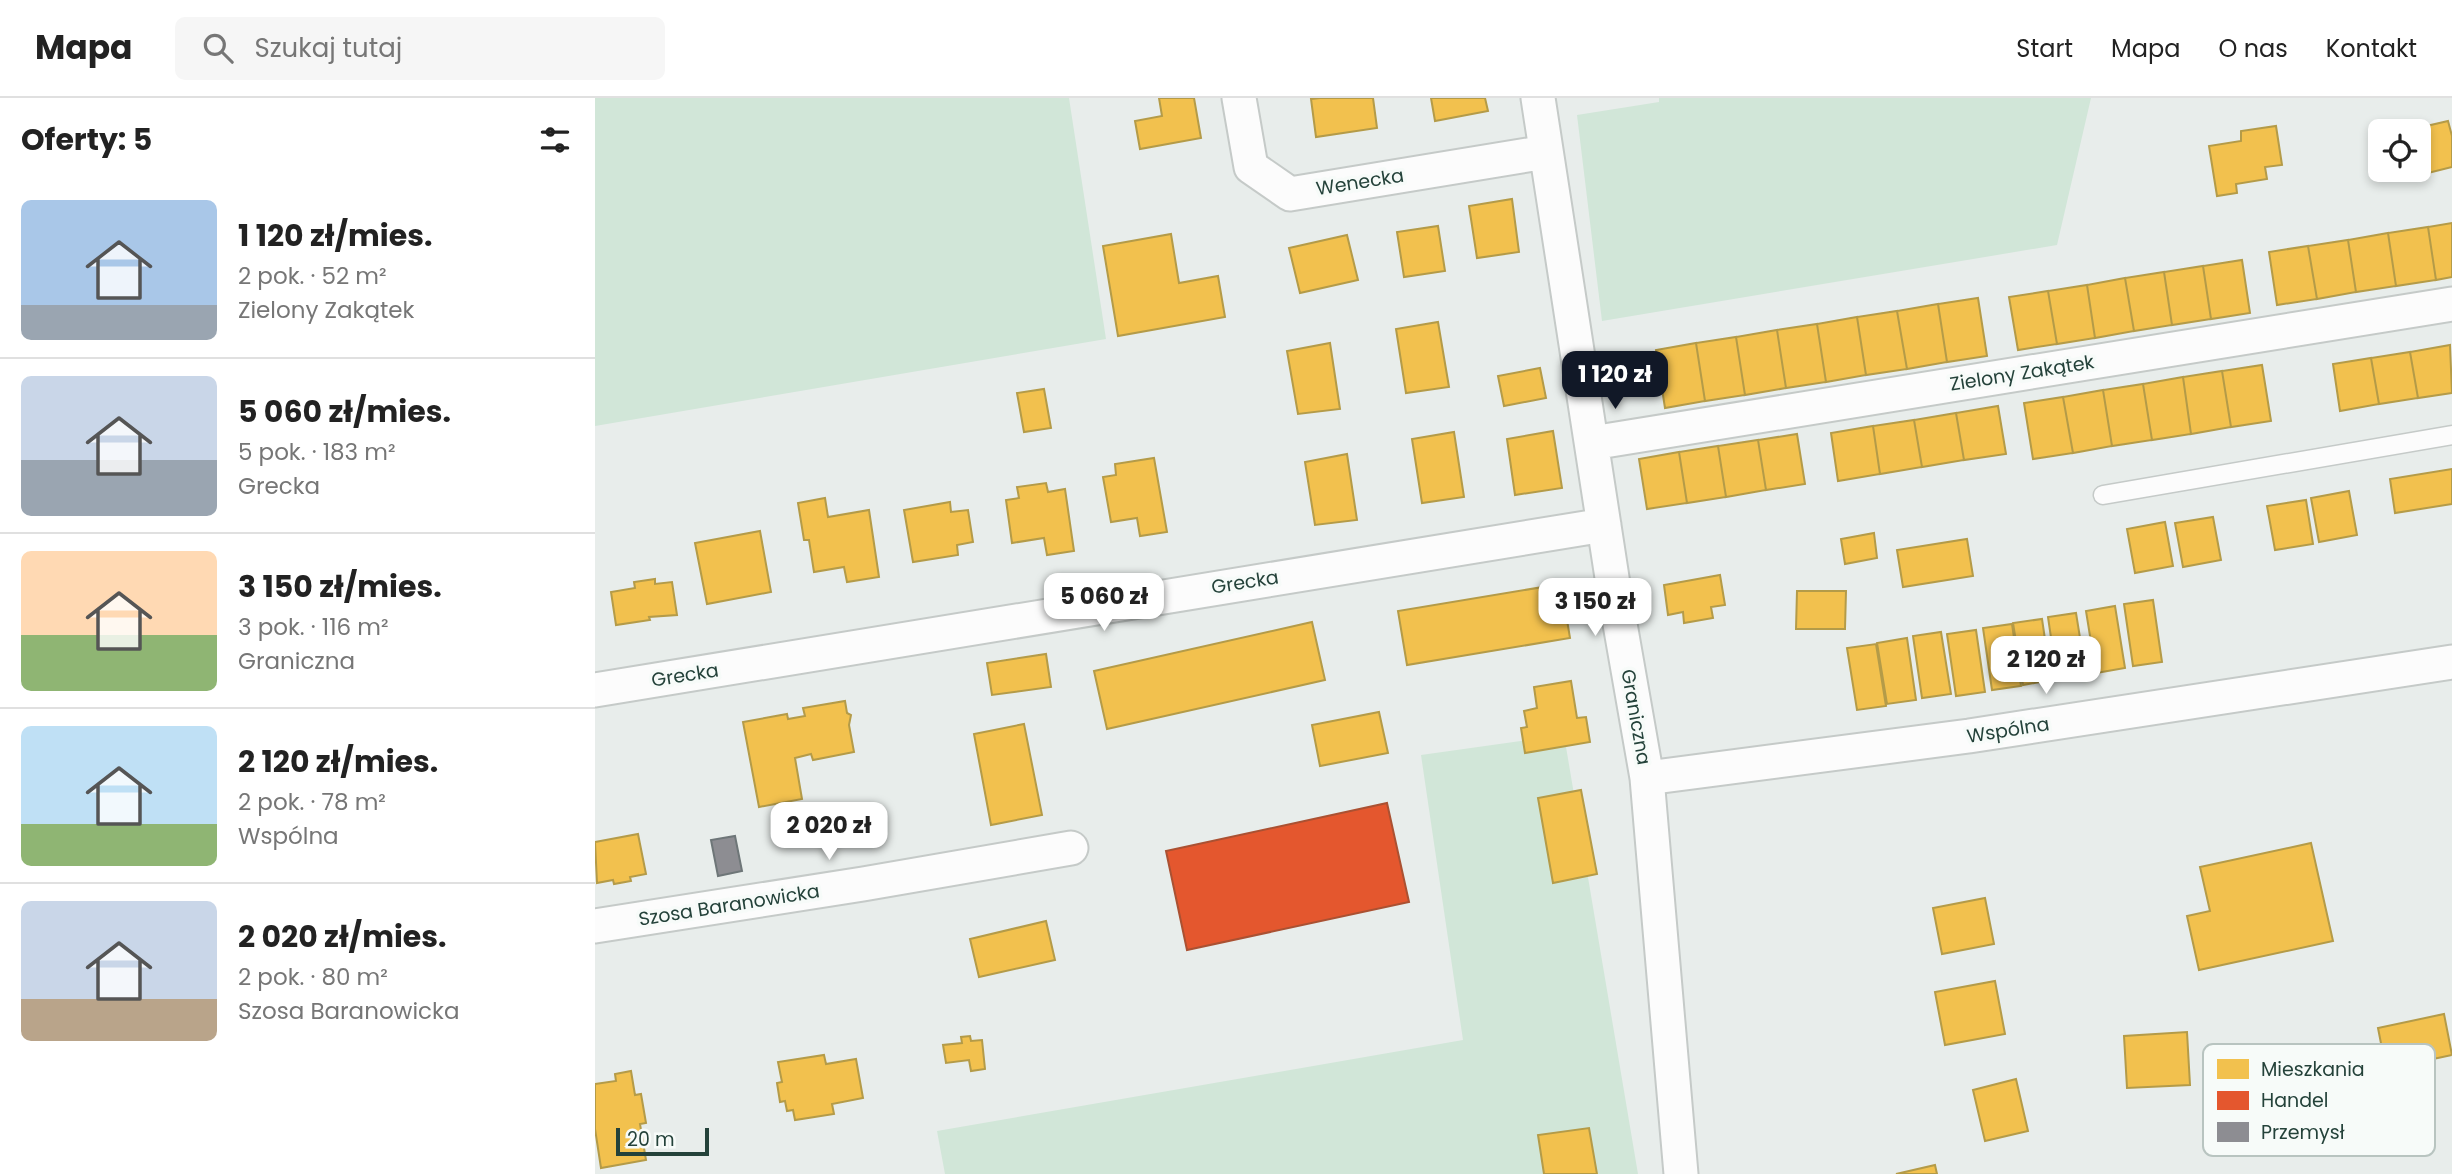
<!DOCTYPE html>
<html lang="pl">
<meta charset="utf-8">
<style>
body{margin:0;font-family:Poppins,sans-serif;background:#f6f6f6;color:#222;height:100vh;display:flex;flex-direction:column;font-size:26px;white-space:nowrap}
*{box-sizing:border-box;margin:0}
p{font-size:23px;color:#767676}
.icon{flex:none;width:38px;height:38px;fill:none;stroke:currentColor;stroke-width:2;stroke-linecap:round;stroke-linejoin:round}
.map{position:relative;flex:1;overflow:hidden}
.details{display:flex;flex-direction:column;background:#fff;width:595px}
.details>*{flex:none}
.controls{position:absolute;left:1773px;top:21px;display:grid;gap:14px}
.controls a{display:grid;place-items:center;width:63px;height:63px;border-radius:10px;background:#fff;box-shadow:0 4px 10px #0003;font-size:35px}
.scale{position:absolute;left:21px;bottom:18px;width:93px;box-sizing:border-box;padding-left:7px;border:4px solid #24423a;border-top:0;font-size:19px;line-height:24px;white-space:nowrap;color:#24423a;-webkit-text-stroke:5px #f7fbf9;paint-order:stroke}
.price{position:absolute;translate:-50% -60px;padding:0 16px;border-radius:14px;background:#fff;color:#222;font-size:23px;line-height:46px;filter:drop-shadow(0 2px 4px #0008)}
.price::after{content:'';position:absolute;left:50%;top:42px;width:21px;height:16px;margin-left:-10px;background:inherit;clip-path:polygon(0 0,100% 0,50% 100%)}
.price.active{background:#111827;color:#fff}
ul{padding:0;list-style:none}
li{display:flex;align-items:center;gap:21px;height:175px;padding:0 21px}
li+li{border-top:2px solid #e0e0e0}
li span{display:grid;place-items:center;flex:none;width:196px;height:140px;border-radius:10px;color:#555}
li>.icon{margin-inline-start:auto}
span .icon{width:84px;height:84px;fill:#fffc;stroke-width:1}
li b{font-size:30px}
h2{display:flex;justify-content:space-between;align-items:center;height:84px;padding:0 21px;font-size:30px}
header{display:flex;align-items:center;gap:42px;box-sizing:border-box;height:98px;padding:0 35px;background:#fff;border-bottom:2px solid #e0e0e0}
header strong{font-size:33px}
nav{display:flex;gap:38px;margin-inline-start:auto;font-size:24px}
.search{width:490px;height:63px;background:#f6f6f6;display:flex;align-items:center;gap:18px;box-sizing:border-box;padding:0 24px;border-radius:10px;color:#767676;font-size:26px}
main{display:flex;flex:1;min-height:0}
.map>svg:first-child{display:block}
</style>
<header>
<strong>Mapa</strong>
<div class="search"><svg class="icon" aria-label="search" viewBox="0 0 24 24"><circle cx="10" cy="10" r="6"/><path d="M15 15l6 6"/></svg>Szukaj tutaj</div>
<nav><a>Start</a><a>Mapa</a><a>O nas</a><a>Kontakt</a></nav>
</header>
<main>
<section class="details">
<h2>Oferty: 5<svg class="icon" aria-label="filters" viewBox="0 0 24 24"><path d="M4 7h16M4 17h16"/><circle cx="9" cy="7" r="2"/><circle cx="15" cy="17" r="2"/></svg></h2>
<ul>
<li><span style="background:linear-gradient(#a9c7e8 75%,#9aa5b1 0)"><svg class="icon" aria-label="home" viewBox="0 0 24 24"><path d="M3 11l9-7 9 7M6 9v11h12V9"/></svg></span><div><b>1 120 zł/mies.</b><p>2 pok. · 52 m²</p><p>Zielony Zakątek</p></div></li>
<li><span style="background:linear-gradient(#c9d6e8 60%,#9aa5b1 0)"><svg class="icon" aria-label="home" viewBox="0 0 24 24"><path d="M3 11l9-7 9 7M6 9v11h12V9"/></svg></span><div><b>5 060 zł/mies.</b><p>5 pok. · 183 m²</p><p>Grecka</p></div></li>
<li><span style="background:linear-gradient(#ffd9b3 60%,#8fb573 0)"><svg class="icon" aria-label="home" viewBox="0 0 24 24"><path d="M3 11l9-7 9 7M6 9v11h12V9"/></svg></span><div><b>3 150 zł/mies.</b><p>3 pok. · 116 m²</p><p>Graniczna</p></div></li>
<li><span style="background:linear-gradient(#bfe0f5 70%,#8fb573 0)"><svg class="icon" aria-label="home" viewBox="0 0 24 24"><path d="M3 11l9-7 9 7M6 9v11h12V9"/></svg></span><div><b>2 120 zł/mies.</b><p>2 pok. · 78 m²</p><p>Wspólna</p></div></li>
<li><span style="background:linear-gradient(#c9d6e8 70%,#b9a48a 0)"><svg class="icon" aria-label="home" viewBox="0 0 24 24"><path d="M3 11l9-7 9 7M6 9v11h12V9"/></svg></span><div><b>2 020 zł/mies.</b><p>2 pok. · 80 m²</p><p>Szosa Baranowicka</p></div></li>
</ul>
</section>
<div class="map">
<svg width="1857" height="1076" viewBox="0 0 1857 1076">
<rect width="100%" height="100%" fill="#e8edeb"/>
<!-- green -->
<path fill="#d1e6d8" d="M0 0H474L511 241 0 328Z
M1064 0H1496L1462 147 1007 223 982 17 1064 4Z
M969 637 1043 1076H350L342 1033 868 942 826 657Z"/>
<!-- homes -->
<path fill="#f2c14e" stroke="#b49b48" stroke-width="2" d="M564 0H599L606 40 545 51 540 23 567 18Z
M725 0H778L782 30 721 39 716 1Z
M836 0H890L893 13 840 23Z
M1853 23 1857 38V69L1805 82 1802 72H1824V33H1810Z
M1681 28 1687 67 1670 69 1672 81 1641 86 1642 95 1622 98 1614 48 1646 43V33Z
M917 101 924 154 882 160 874 108Z
M1857 125V179L1841 182 1833 129Z
M843 128 850 173 809 179 802 134Z
M1833 129 1841 182 1801 188 1793 135Z
M1793 135 1801 188 1761 194 1753 142Z
M576 136 584 185 623 178 630 219 523 238 508 148Z
M752 137 763 182 705 195 694 150Z
M1753 142 1761 194 1722 201 1713 148Z
M1713 148 1722 201 1682 207 1674 154Z
M1647 162 1655 215 1616 221 1608 168Z
M1608 168 1616 221 1577 227 1569 174Z
M1569 174 1577 227 1539 233 1530 180Z
M1530 180 1539 233 1500 240 1492 187Z
M1492 187 1500 240 1462 246 1453 193Z
M1453 193 1462 246 1423 252 1414 199Z
M1383 200 1392 258 1352 264 1343 206Z
M1343 206 1352 264 1312 271 1302 213Z
M1302 213 1312 271 1271 277 1262 219Z
M1262 219 1271 277 1231 284 1222 226Z
M843 224 854 289 811 295 801 231Z
M1222 226 1231 284 1191 290 1182 232Z
M1182 232 1191 290 1150 297 1141 239Z
M1141 239 1150 297 1110 303 1101 245Z
M735 245 745 311 703 316 692 253Z
M1101 245 1110 303 1070 310 1061 252Z
M1855 247 1857 295 1823 300 1815 254Z
M1815 254 1823 300 1784 306 1776 260Z
M1776 260 1784 306 1745 313 1738 266Z
M1667 267 1676 323 1636 329 1627 273Z
M945 270 951 300 909 308 903 278Z
M1627 273 1636 329 1596 336 1588 279Z
M1588 279 1596 336 1557 342 1548 286Z
M1548 286 1557 342 1517 348 1508 292Z
M449 291 456 330 429 334 422 295Z
M1508 292 1517 348 1478 355 1468 299Z
M1468 299 1478 355 1438 361 1429 305Z
M1403 308 1411 356 1369 362 1361 315Z
M1361 315 1369 362 1327 369 1319 322Z
M1319 322 1327 369 1285 376 1278 328Z
M1278 328 1285 376 1243 383 1236 335Z
M958 333 967 390 920 397 912 341Z
M859 334 869 399 827 405 817 341Z
M1202 336 1210 386 1171 392 1163 342Z
M1163 342 1171 392 1131 399 1123 348Z
M1123 348 1131 399 1092 405 1084 354Z
M1084 354 1092 405 1052 411 1044 361Z
M752 356 762 422 720 427 710 364Z
M559 360 572 434 545 438 542 420 516 424 508 379 521 377 520 366Z
M1857 371V406L1800 415 1795 381Z
M451 385 453 394 470 391 479 453 452 457 449 440 417 445 411 402 424 400 422 389Z
M1754 393 1762 437 1724 444 1716 400Z
M230 400 233 419 274 412 284 479 252 484 249 469 219 474 214 442H209L203 405Z
M1711 402 1718 446 1680 452 1672 408Z
M355 404 356 414 373 412 378 444 362 447 363 457 318 464 309 412Z
M1618 419 1626 462 1588 469 1580 425Z
M1570 424 1578 468 1540 475 1532 431Z
M165 433 176 494 112 506 100 445Z
M1279 435 1282 460 1250 466 1246 441Z
M1372 441 1378 478 1308 489 1302 452Z
M1125 477 1130 507 1116 509 1118 520 1089 525 1088 514 1073 517 1069 487Z
M60 481V486L77 484 82 517 54 519 55 522 21 527 16 494 40 490 39 484Z
M966 486 975 540 812 567 803 513Z
M1202 493H1251L1250 531H1201Z
M1558 502 1567 564 1538 568 1529 506Z
M1520 508 1530 570 1501 575 1491 513Z
M1481 515 1491 577 1462 581 1453 519Z
M1447 521 1456 582 1428 587 1418 525Z
M717 524 730 582 512 631 499 573Z
M1417 526 1426 588 1397 592 1388 530Z
M1381 532 1390 594 1361 598 1352 536Z
M1346 534 1356 596 1327 600 1318 538Z
M1312 540 1321 602 1292 606 1282 545Z
M1281 546 1291 608 1262 612 1252 550Z
M451 556 456 589 397 597 392 565Z
M976 583 982 620 991 619 995 644 930 655 926 630 932 629 929 613 942 610 939 589Z
M250 603 252 615 256 617 254 627 259 654 218 662 216 656 200 660 207 701 164 709 148 624 192 616 193 621 210 618 208 610Z
M784 614 793 655 725 668 717 627Z
M429 626 447 717 396 727 379 636Z
M986 692 1002 776 958 785 943 700Z
M43 736 51 776 35 779 36 783 19 786 18 782 2 785 0 744Z
M1716 745 1738 843 1604 872 1592 818 1615 813 1605 769Z
M1390 800 1399 846 1347 856 1338 810Z
M451 823 460 862 384 879 375 841Z
M1400 883 1410 936 1350 947 1340 894Z
M1849 916 1857 957 1791 971 1783 930Z
M1592 934 1595 987 1532 990 1529 938Z
M375 938 376 943 387 942 390 971 376 973 374 962 351 965 348 947 367 945 366 939Z
M229 957 231 966 261 961 268 1000 237 1006 239 1016 200 1022 198 1012 192 1013 190 1003 185 1004 182 985 187 984 183 964Z
M36 973 40 997 46 996 51 1025 45 1026 51 1062 6 1070 0 1031V986L21 983 20 976Z
M1421 981 1433 1033 1390 1043 1378 992Z
M994 1030 1002 1076H949L943 1037Z
M1340 1067 1342 1076H1301Z"/>
<!-- shops -->
<path fill="#e4572e" stroke="#aa5132" stroke-width="2" d="M792 705 814 804 592 852 571 753Z"/>
<!-- industry -->
<path fill="#8d8d92" stroke="#6e7678" stroke-width="2" d="M140 738 147 773 123 778 116 742Z"/>
<g fill="none" stroke-linecap="round" stroke-linejoin="round">
<defs>
<path id="lane" d="M1508 397 1857 337"/>
<path id="street" d="M644 0 656 69 695 96 951 54
M943 0 1018 486 1052 680 1086 1076
M997 345 1857 206
M0 592 1009 427
M1052 680 1374 638 1857 564
M0 828 268 786 476 750"/>
</defs>
<!-- lane casing -->
<use href="#lane" stroke="#c5cac8" stroke-width="21"/>
<!-- street casing -->
<use href="#street" stroke="#c5cac8" stroke-width="37"/>
<!-- lane -->
<use href="#lane" stroke="#fcfcfc" stroke-width="18"/>
<!-- street -->
<use href="#street" stroke="#fcfcfc" stroke-width="33"/>
</g>
<g text-anchor="middle" dominant-baseline="central" stroke-width="7" stroke-linejoin="round" paint-order="stroke">
<!-- street labels -->
<g font-size="19" fill="#24423a" stroke="#f7fbf9">
<text transform="translate(765 84) rotate(-9)">Wenecka</text>
<text transform="translate(1427 275) rotate(-9)">Zielony Zakątek</text>
<text transform="translate(650 484) rotate(-9)">Grecka</text>
<text transform="translate(90 577) rotate(-9)">Grecka</text>
<text transform="translate(1041 619) rotate(80)">Graniczna</text>
<text transform="translate(1413 632) rotate(-9)">Wspólna</text>
<text transform="translate(134 807) rotate(-9)">Szosa Baranowicka</text>
</g>
</g>
<!-- legend -->
<rect x="1608" y="946" width="232" height="112" rx="10" fill="#f7fbf9" stroke="#b8c4c0" stroke-width="2"/>
<rect x="1622" y="961" width="32" height="20" fill="#f2c14e"/>
<rect x="1622" y="993" width="32" height="19" fill="#e4572e"/>
<rect x="1622" y="1024" width="32" height="20" fill="#8d8d92"/>
<g font-size="19" fill="#24423a">
<text x="1666" y="978">Mieszkania</text>
<text x="1666" y="1009">Handel</text>
<text x="1666" y="1041">Przemysł</text>
</g>
</svg>
<div class="controls">
<a><svg class="icon" aria-label="locate" viewBox="0 0 24 24"><circle cx="12" cy="12" r="6"/><path d="M12 2v4M12 18v4M2 12h4M18 12h4"/></svg></a>
</div>
<div class="scale">20 m</div>
<b class="price active" style="left:1020px;top:313px">1 120 zł</b>
<b class="price" style="left:509px;top:535px">5 060 zł</b>
<b class="price" style="left:1000px;top:540px">3 150 zł</b>
<b class="price" style="left:1451px;top:598px">2 120 zł</b>
<b class="price" style="left:234px;top:764px">2 020 zł</b>
</div>
</main>
